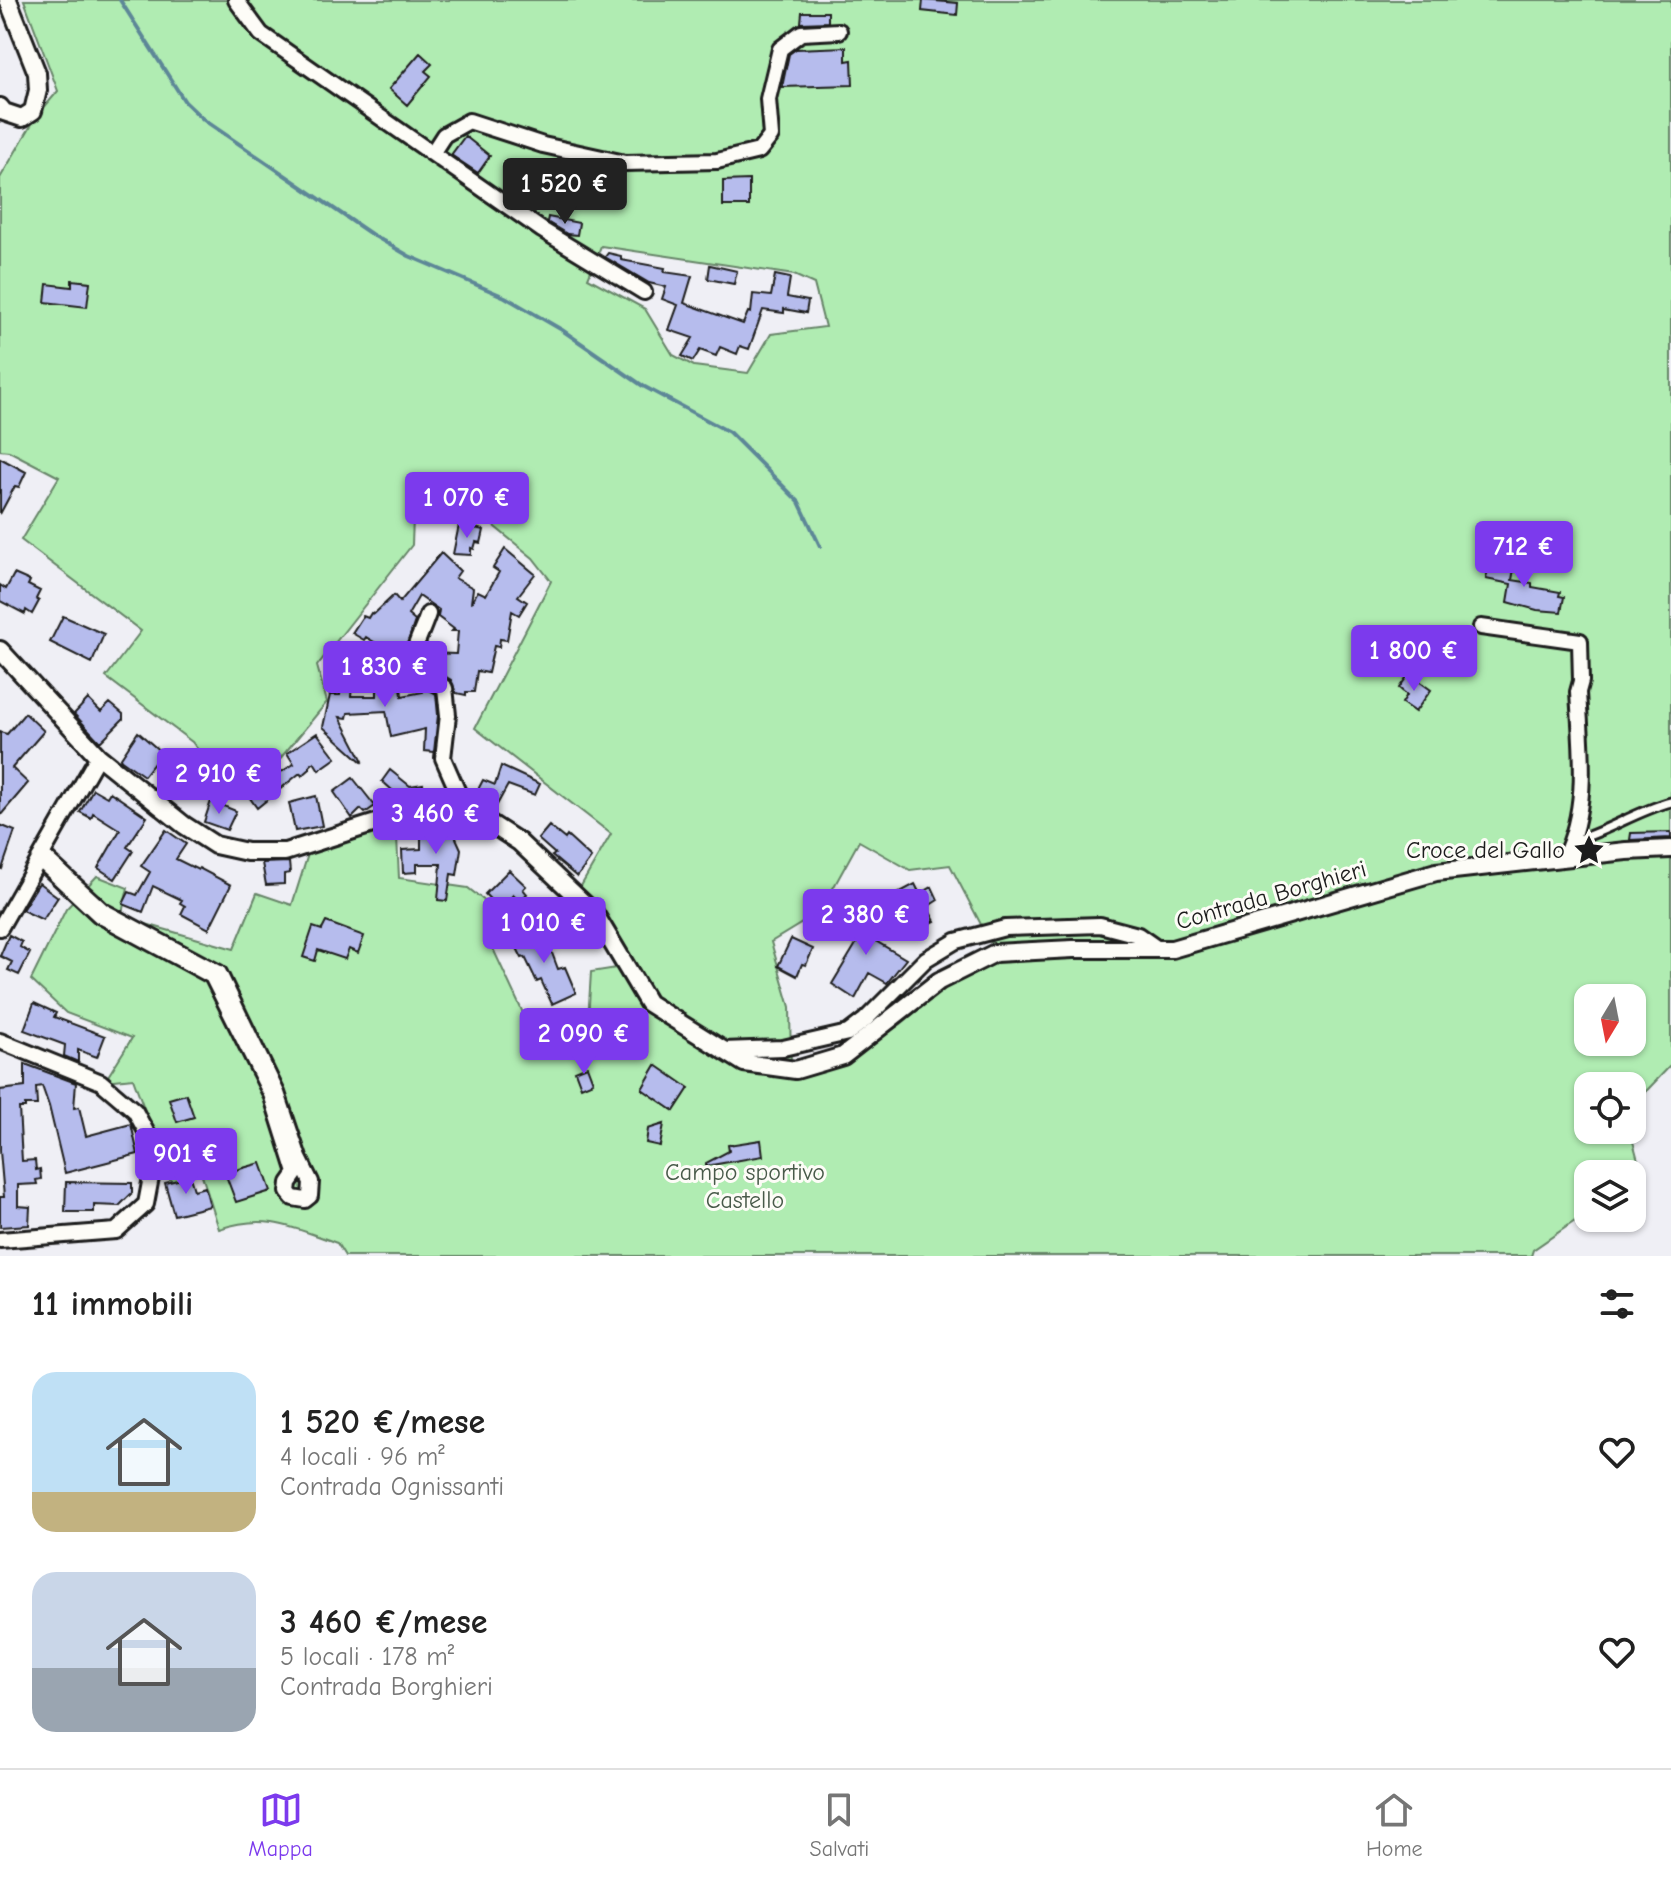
<!DOCTYPE html>
<html lang="it">
<meta charset="utf-8">
<style>
body{margin:0;font-family:"Comic Neue",sans-serif;background:#f2f2f2;color:#222;height:100vh;display:flex;flex-direction:column;font-size:30px;white-space:nowrap}
*{box-sizing:border-box;margin:0}
p{font-size:26px;color:#767676}
.icon{flex:none;width:44px;height:44px;fill:none;stroke:currentColor;stroke-width:2;stroke-linecap:round;stroke-linejoin:round}
.map{position:relative;height:1256px;overflow:hidden}
.drawer{display:flex;flex-direction:column;background:#fff;flex:1}
.drawer>*{flex:none}
.needle{width:52px;rotate:190deg}
.controls{position:absolute;left:1574px;top:984px;display:grid;gap:16px}
.controls a{display:grid;place-items:center;width:72px;height:72px;border-radius:16px;background:#fff;box-shadow:0 2px 6px #0004;font-size:40px}
.price{position:absolute;translate:-50% -68px;padding:0 18px;border-radius:8px;background:#7c3aed;color:#fff;font-size:26px;line-height:52px;filter:drop-shadow(0 2px 4px #0008)}
.price::after{content:'';position:absolute;left:50%;top:48px;width:24px;height:18px;margin-left:-12px;background:inherit;clip-path:polygon(0 0,100% 0,50% 100%)}
.price.on{background:#222;color:#fff}
ul{padding:0;list-style:none}
li{display:flex;align-items:center;gap:24px;height:200px;padding:0 32px}
li span{display:grid;place-items:center;flex:none;width:224px;height:160px;border-radius:24px;color:#555}
li>.icon{margin-inline-start:auto}
span .icon{width:96px;height:96px;fill:#fffc;stroke-width:1}
li b{font-size:34px}
h2{display:flex;justify-content:space-between;align-items:center;height:96px;padding:0 32px;font-size:34px}
.tabs{display:flex;justify-content:space-around;align-items:center;height:112px;border-top:2px solid #e0e0e0;background:#fff;font-size:22px;color:#767676}
.tabs a{display:grid;justify-items:center;gap:4px}
.tabs .on{color:#7c3aed}
.map>svg:first-child{display:block}
</style>
<div class="map">
<svg width="1671" height="1256" viewBox="0 0 1671 1256">
<rect width="100%" height="100%" fill="#efeff5"/>
<filter id="ink" filterUnits="userSpaceOnUse"><feTurbulence type="fractalNoise" baseFrequency=".0125" numOctaves="2"/><feDisplacementMap in="SourceGraphic" scale="16" xChannelSelector="R" yChannelSelector="G"/><feConvolveMatrix kernelMatrix="1 2 1 2 8 2 1 2 1" color-interpolation-filters="sRGB"/></filter>
<g filter="url(#ink)">
<!-- green -->
<path fill="#b0ecb2" stroke="#668467" stroke-width="2" fill-rule="evenodd" d="M24 0H1671V1065L1632 1106V1086H1588V1130H1630L1644 1183 1632 1185V1174H1588V1212L1533 1250 1531 1256H345L337 1243C292 1227 267 1213 219 1229L201 1172 171 1182 133 1078 105 1081 132 1038 66 1013 31 980 66 909 97 876 128 888 121 917 234 949 257 893 292 905 309 851 396 817 399 878 468 888 513 923 488 938 538 1045 588 1021 591 972 629 966 577 893 611 834 475 728 551 581 533 558 490 523 413 518 412 545 317 666 327 702 279 760 213 769 192 742 106 677 141 631 21 540 59 477 9 451 0 450V178L36 117 58 91ZM601 246 794 275 814 284 825 327 771 334 748 373 694 366 673 355 645 309 588 278ZM859 841 910 870 950 865 998 957 949 984 901 1024 855 1054 791 1068 790 1007 771 942 820 912ZM1588 998H1632V1042H1588Z"/>
<g fill="none" stroke-linecap="round" stroke-linejoin="round">
<!-- stream -->
<path stroke="#5d8797" stroke-width="4" d="M120 0 185 102 204 120 371 234 409 256 505 297 562 330 643 386 729 432 799 502 820 546"/>
</g>
<!-- building -->
<path fill="#b6bced" stroke="#1c1c1c" stroke-width="2" d="M923 0 958 3 957 15 922 11Z
M802 12H828V22L801 23Z
M846 47V61L852 60 853 85 782 87 789 54 796 49Z
M420 53 432 64 425 71 431 76 407 105 389 89Z
M465 136 490 156 478 173 451 155Z
M749 180V206H723V181Z
M548 217 579 223 577 235 567 234 547 222Z
M608 253 621 256V260L665 268 664 272 692 276 684 303 743 324 748 312 751 313 753 294 771 296 775 275 790 278 787 297 808 301 806 313 784 309V313L763 310 749 349 740 346 737 354 720 347 716 356 700 350 693 361 682 356 693 338 669 330 678 305 662 299 666 287 649 283 605 257Z
M710 265 737 271 734 284 708 279Z
M72 280 90 282 87 307 45 302 47 284 72 287Z
M0 458 26 472 19 487 15 486 0 514Z
M459 525 484 530 481 543 476 542 474 549 471 548V555L453 554Z
M505 549 535 574 518 596 527 602 519 615 512 611 507 640 500 639 499 647 494 646 488 673 477 671 474 692H466V695L456 693 451 680 426 665 428 653 456 654 458 631H452L454 629 438 617 439 610 419 596 408 615 415 621 402 659 366 637 364 640 352 633 363 616 368 618 371 613 374 614 394 595 400 602 441 553 460 571 455 578 473 588 471 603 478 591 486 595 499 572 493 568Z
M1490 558 1515 563 1512 580 1532 583V587L1560 592 1559 596 1564 597 1561 612 1537 610 1508 602 1511 584 1486 579Z
M14 574 30 581 28 585 40 591 36 599 39 601 32 614 26 610 25 614 0 601V585L6 589Z
M63 616 104 634 92 663 50 642Z
M377 666H399L402 696 423 692 424 687 436 694 438 715 434 752 424 751 425 729 391 737 386 711 348 713 347 718 340 717 363 761 362 762 323 727 330 695H340L342 678 353 679 351 696H377Z
M1409 674 1431 690 1415 712 1402 703 1407 695 1399 688Z
M88 699 101 712 110 703 123 714V719L100 742 74 714Z
M25 713 44 731 12 768 28 783 0 816V732L7 734Z
M138 732 162 753 144 776 120 759Z
M317 733 336 758 319 770 314 762 310 766V769L302 776 300 773 257 808 245 791 266 777 268 780 294 764 287 753Z
M501 766 540 784 535 795 508 785 493 812 490 807 473 799 483 780 495 785Z
M390 770 410 786 423 784 425 803H402L401 798 382 781Z
M353 778 375 806 365 813 361 809 352 818 334 792Z
M93 789 107 797 110 792 147 817 127 847 133 851 115 879 98 868 120 830 93 813 91 818 80 812Z
M316 796 322 826 295 831 289 803Z
M211 801 236 811 227 830 204 822Z
M0 825 15 831 2 869 0 868Z
M549 826 565 839 567 836 591 858 577 877 552 856 555 854 538 839Z
M421 828H457L456 838 461 849 457 875 451 874 447 901 438 900 441 864H417V872L403 873 402 850 421 849Z
M166 830 186 844 176 859 198 870 199 868 231 885 209 929 181 914 185 906 180 903 182 900 153 886 143 912 123 904 129 892 137 895 150 872 141 866Z
M1671 832V838L1630 840 1631 833Z
M289 862 290 873 284 874V884L266 885 262 863Z
M509 870 526 886 523 889 527 894 519 901 513 895 500 910 485 894Z
M39 883 58 897 43 920 22 910Z
M915 884 920 894 932 887 938 900 927 907 935 921 908 934 891 897Z
M865 902 879 910 868 929 872 931 869 937 906 959 887 983 869 973 855 999 832 984 859 939 849 935Z
M326 922 364 936 358 953 349 949 345 959 318 950 315 961 303 957 313 927 322 930Z
M535 926 542 946 549 945 558 969 565 967 576 993 552 1004 541 980 537 982 525 957 522 958 511 936Z
M9 935 22 942 20 947 30 953 19 975 8 970 12 962 0 956Z
M791 939 813 949 806 965 802 964 797 976 778 966Z
M34 1003 56 1013 54 1017 105 1036 97 1057 78 1050V1062L64 1056 65 1045 24 1030Z
M25 1064 76 1083 74 1108 79 1107 86 1136 131 1124 138 1154 65 1173 49 1106 42 1086 36 1087 37 1105H25V1108H19L22 1161 35 1160 36 1170 40 1169 41 1179 36 1180 37 1184 18 1185V1206L30 1207 29 1225 0 1227V1197H4L0 1151V1090L25 1087Z
M656 1065 689 1088 674 1111 642 1089Z
M587 1066 593 1082 581 1087 575 1071Z
M186 1094 194 1117 177 1122 169 1099Z
M664 1124 660 1146 646 1143 648 1129Z
M761 1140 763 1156 706 1166V1163L729 1151 728 1145Z
M261 1163 271 1191 236 1202 225 1173Z
M190 1177 194 1190 205 1187 210 1206 174 1215 165 1183Z
M66 1182 132 1183V1193L119 1206 94 1205V1212H65Z"/>
<g fill="none" stroke-linecap="round" stroke-linejoin="round">
<defs>
<path id="service" d="M1573 841C1607 832 1636 811 1671 802"/>
<path id="minor" d="M236 0 261 34 542 230 644 292
M433 152 444 135 469 121 543 145 625 163 717 161 759 151 771 136 768 99 780 49 801 33 839 31
M428 614C423 630 411 652 411 667L445 688 448 715 443 758 467 813
M1481 627 1580 641 1581 681 1578 692C1581 749 1590 805 1564 858
M39 859 99 915 212 976 271 1094 296 1173 289 1183 288 1192 293 1198 305 1200 310 1196 311 1182 299 1158 277 1093 219 973 103 911 42 855
M0 928 98 756
M0 1041 101 1082 135 1111 156 1150 146 1204 116 1231 0 1240
M723 1050 783 1048 848 1033 865 1020 926 959 956 941 1005 928 1100 925 1138 935 1158 949"/>
<path id="tertiary" d="M0 107 4 112 22 118 33 111 38 90 37 73 8 0
M0 650 98 756 184 825 215 845 247 852H285L404 814 467 813 482 818 519 842 595 914 648 1003 744 1063 796 1070 843 1056 939 981 995 953 1073 949H1172L1436 872 1626 851 1671 849"/>
</defs>
<!-- service casing -->
<use href="#service" stroke="#1c1c1c" stroke-width="13"/>
<!-- minor casing -->
<use href="#minor" stroke="#1c1c1c" stroke-width="20"/>
<!-- tertiary casing -->
<use href="#tertiary" stroke="#1c1c1c" stroke-width="22"/>
<!-- service -->
<use href="#service" stroke="#fdfcf7" stroke-width="7"/>
<!-- minor -->
<use href="#minor" stroke="#fdfcf7" stroke-width="14"/>
<!-- tertiary -->
<use href="#tertiary" stroke="#fdfcf7" stroke-width="16"/>
</g>
</g>
<!-- icons -->
<defs>
<symbol id="sight-bare" viewBox="-9 -9 18 18"><path d="M0-6L1.8-2.2L6-1.7L2.9 1.2L3.7 5.4L0 3.3L-3.7 5.4L-2.9 1.2L-6-1.7L-1.8-2.2Z" fill="#1c1c1c" stroke="#fdfcf7" stroke-width="2.5" paint-order="stroke"/></symbol>
</defs>
<g fill-rule="evenodd">
<use href="#sight-bare" x="1567" y="828" width="44" height="44"/>
</g>
<g text-anchor="middle" dominant-baseline="central" stroke-width="6" stroke-linejoin="round" paint-order="stroke">
<!-- poi labels -->
<g font-size="24" fill="#1c1c1c" stroke="#fdfcf7" text-anchor="end">
<text x="1565" y="850">Croce del Gallo</text>
</g>
<!-- street labels -->
<g font-size="24" fill="#1c1c1c" stroke="#fdfcf7">
<text transform="translate(1271 895) rotate(-16)">Contrada Borghieri</text>
</g>
<!-- park labels -->
<g font-size="24" fill="#485a49" stroke="#fdfcf7">
<text x="745" y="1172">Campo sportivo<tspan x="745" dy="28">Castello</tspan></text>
</g>
</g>
</svg>
<div class="controls">
<a><svg class="needle" viewBox="-14 -14 28 28"><path d="M0-13l5 13h-10z" fill="#e53935"/><path d="M0 13l5-13h-10z" fill="#767676"/></svg></a>
<a><svg class="icon" aria-label="locate" viewBox="0 0 24 24"><circle cx="12" cy="12" r="6"/><path d="M12 2v4M12 18v4M2 12h4M18 12h4"/></svg></a>
<a><svg class="icon" aria-label="layers" viewBox="0 0 24 24"><path d="M12 4l9 5-9 5-9-5zM3 14l9 5 9-5"/></svg></a>
</div>
<b class="price on" style="left:565px;top:226px">1 520 €</b>
<b class="price" style="left:467px;top:540px">1 070 €</b>
<b class="price" style="left:1524px;top:589px">712 €</b>
<b class="price" style="left:1414px;top:693px">1 800 €</b>
<b class="price" style="left:385px;top:709px">1 830 €</b>
<b class="price" style="left:219px;top:816px">2 910 €</b>
<b class="price" style="left:436px;top:856px">3 460 €</b>
<b class="price" style="left:866px;top:957px">2 380 €</b>
<b class="price" style="left:544px;top:965px">1 010 €</b>
<b class="price" style="left:584px;top:1076px">2 090 €</b>
<b class="price" style="left:186px;top:1196px">901 €</b>
</div>
<section class="drawer">
<h2>11 immobili<svg class="icon" aria-label="filters" viewBox="0 0 24 24"><path d="M4 7h16M4 17h16"/><circle cx="9" cy="7" r="2"/><circle cx="15" cy="17" r="2"/></svg></h2>
<ul>
<li><span style="background:linear-gradient(#bfe0f5 75%,#c2b280 0)"><svg class="icon" aria-label="home" viewBox="0 0 24 24"><path d="M3 11l9-7 9 7M6 9v11h12V9"/></svg></span><div><b>1 520 €/mese</b><p>4 locali · 96 m²</p><p>Contrada Ognissanti</p></div><svg class="icon" aria-label="heart" viewBox="0 0 24 24"><path d="M12 20l-8-8c-3-5 5-10 8-4 3-6 11-1 8 4z"/></svg></li>
<li><span style="background:linear-gradient(#c9d6e8 60%,#9aa5b1 0)"><svg class="icon" aria-label="home" viewBox="0 0 24 24"><path d="M3 11l9-7 9 7M6 9v11h12V9"/></svg></span><div><b>3 460 €/mese</b><p>5 locali · 178 m²</p><p>Contrada Borghieri</p></div><svg class="icon" aria-label="heart" viewBox="0 0 24 24"><path d="M12 20l-8-8c-3-5 5-10 8-4 3-6 11-1 8 4z"/></svg></li>
</ul>
</section>
<nav class="tabs">
<a class="on"><svg class="icon" aria-label="map" viewBox="0 0 24 24"><path d="M3 6l6-2 6 2 6-2v14l-6 2-6-2-6 2zM9 4v14M15 6v14"/></svg>Mappa</a>
<a><svg class="icon" aria-label="saved" viewBox="0 0 24 24"><path d="M7 4h10v16l-5-4-5 4z"/></svg>Salvati</a>
<a><svg class="icon" aria-label="home" viewBox="0 0 24 24"><path d="M3 11l9-7 9 7M6 9v11h12V9"/></svg>Home</a>
</nav>
